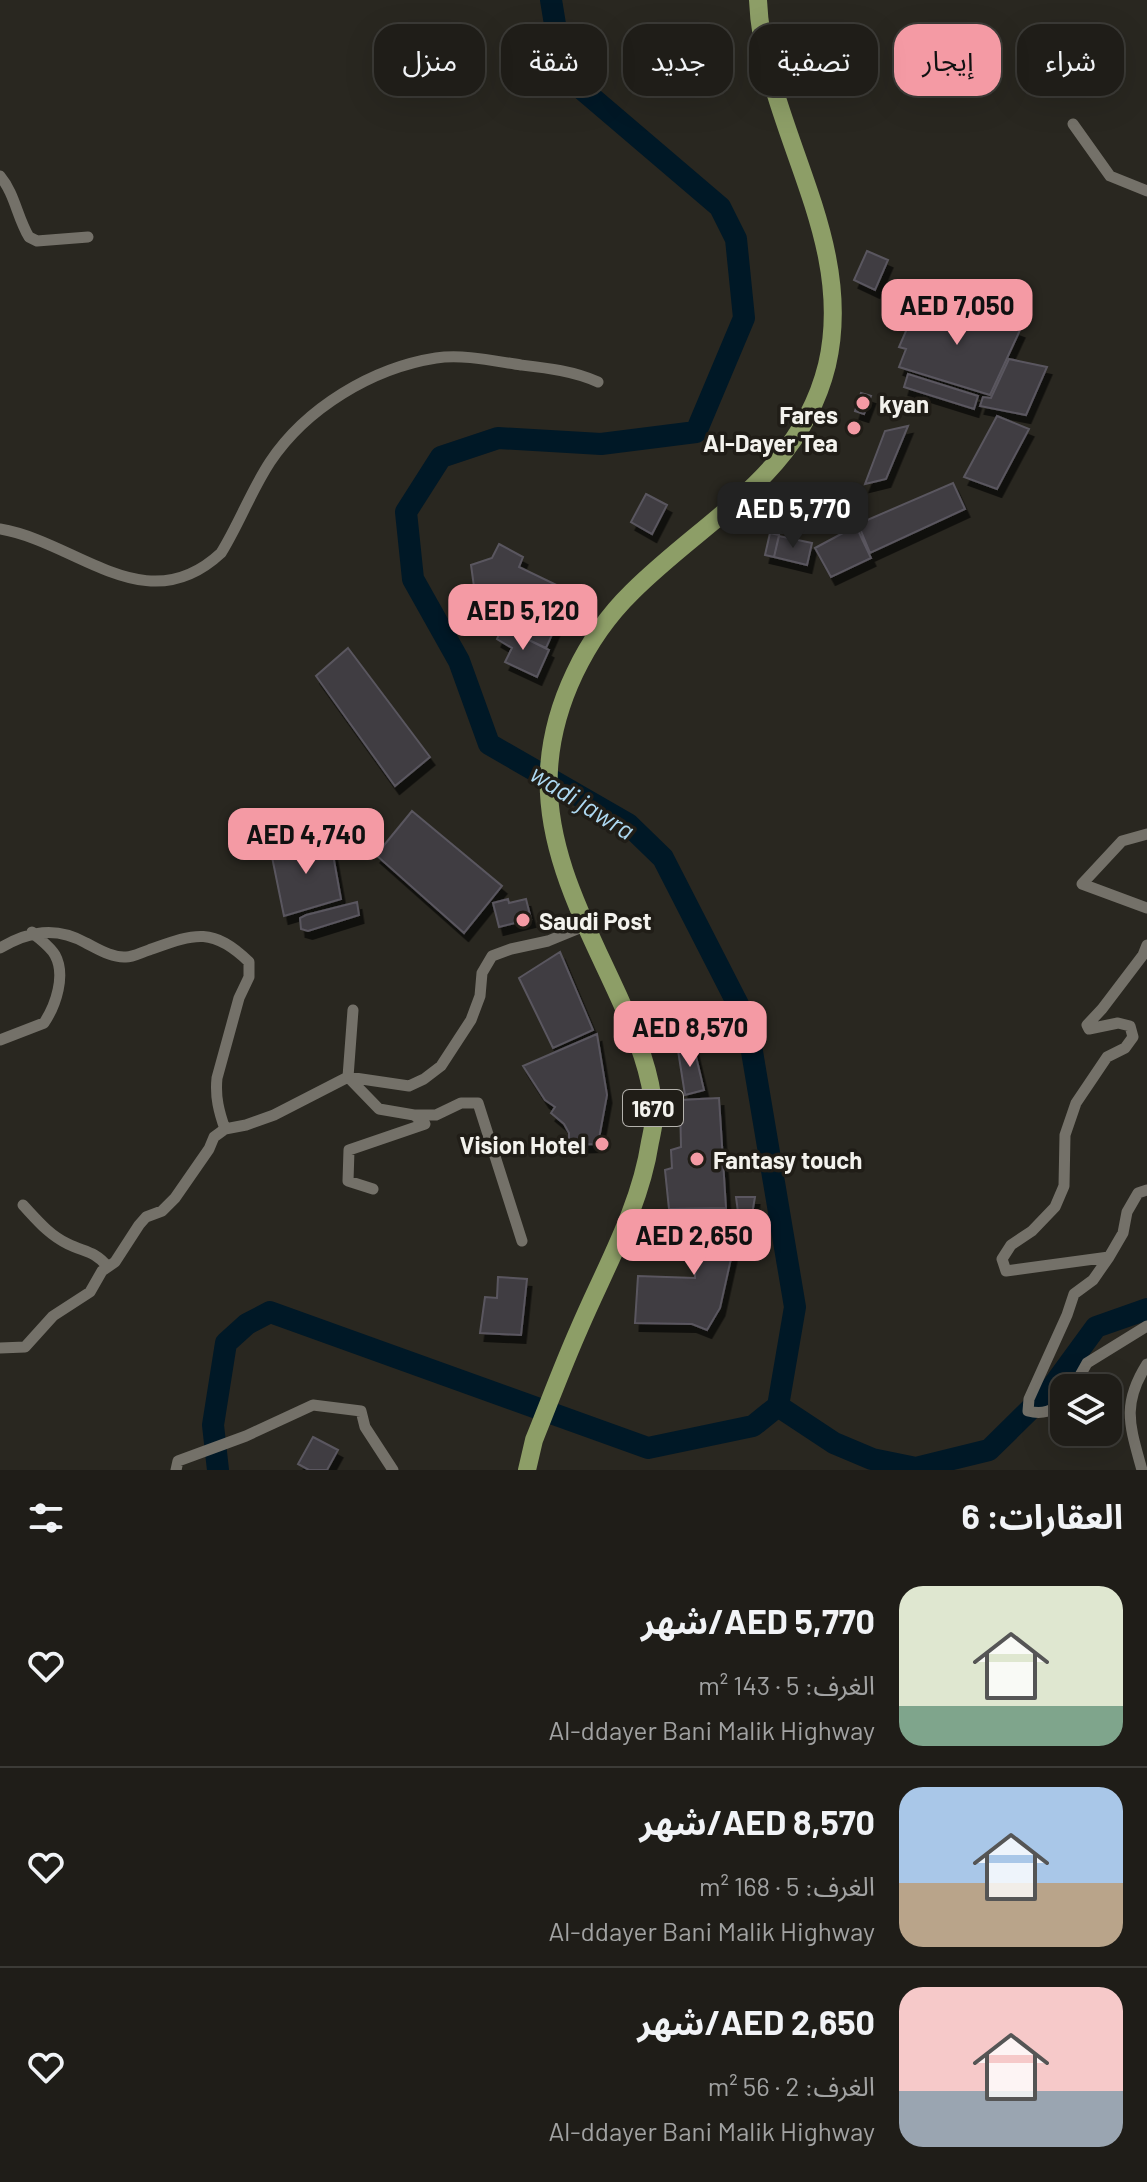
<!DOCTYPE html>
<html lang="ar">
<meta charset="utf-8">
<style>
body{margin:0;font-family:Barlow,"Noto Sans Arabic",sans-serif;background:#2c2a25;color:#f1f3f6;direction:rtl;height:100vh;display:flex;flex-direction:column;font-size:30px;white-space:nowrap}
*{box-sizing:border-box;margin:0}
p{font-size:26px;color:#a1a2a2}
.icon{flex:none;width:44px;height:44px;fill:none;stroke:currentColor;stroke-width:2;stroke-linecap:round;stroke-linejoin:round}
.map{position:relative;height:1470px;overflow:hidden;direction:ltr}
.drawer{display:flex;flex-direction:column;background:#1f1d18;flex:1}
.drawer>*{flex:none}
.guide{position:absolute;left:24px;top:24px;width:1100px;height:72px;direction:rtl;display:flex;gap:16px}
.controls{position:absolute;left:1050px;top:1374px;display:grid;gap:16px}
.controls a{display:grid;place-items:center;width:72px;height:72px;border-radius:16px;background:#1f1d18;box-shadow:0 8px 32px #0002,0 0 0 2px #3c3b37;font-size:40px}
.price{position:absolute;translate:-50% -68px;padding:0 18px;border-radius:16px;background:#f49aa4;color:#111;font-size:26px;line-height:52px;filter:drop-shadow(0 2px 4px #0008)}
.price::after{content:'';position:absolute;left:50%;top:48px;width:24px;height:18px;margin-left:-12px;background:inherit;clip-path:polygon(0 0,100% 0,50% 100%)}
.price.active{background:#222;color:#fff}
ul{padding:0;list-style:none}
li{display:flex;align-items:center;gap:24px;height:200px;padding:0 24px}
li+li{border-top:2px solid #3c3b37}
li span{display:grid;place-items:center;flex:none;width:224px;height:160px;border-radius:24px;color:#555}
li>.icon{margin-inline-start:auto}
span .icon{width:96px;height:96px;fill:#fffc;stroke-width:1}
li b{font-size:34px}
h2{display:flex;justify-content:space-between;align-items:center;height:96px;padding:0 24px;font-size:34px}
.tag{padding:0 28px;border-radius:24px;background:#1f1d18;box-shadow:0 8px 32px #0002,0 0 0 2px #3c3b37;font-size:28px;line-height:72px}
.tag.active{background:#f49aa4;color:#111}
.map>svg:first-child{display:block}
</style>
<div class="map">
<svg width="1147" height="1470" viewBox="0 0 1147 1470">
<defs>
<filter id="shadow"><feDropShadow dx="4.5" dy="8" stdDeviation="0" flood-color="#0009"/></filter>
</defs>
<rect width="100%" height="100%" fill="#292720"/>
<g fill="none" stroke-linecap="round" stroke-linejoin="round">
<!-- river -->
<path stroke="#001826" stroke-width="22" d="M778 1406 834 1443 872 1459 916 1468 989 1450 1050 1390 1096 1327 1147 1309
M218 1470 213 1425 226 1343 247 1324 270 1312 648 1448 753 1426 778 1406 795 1307 747 1022 663 858 628 824 489 744 459 661 413 579 406 512 441 457 498 438 601 444 696 432 744 318 736 239 720 207 563 73 551 0"/>
</g>
<!-- building -->
<path fill="#3f3c43" stroke="#5a575f" stroke-width="2" filter="url(#shadow)" d="M867 251 888 260 875 290 854 280Z
M926 298 1020 330 990 395 899 367 906 349 899 347 909 324 915 326Z
M1009 359 1047 367 1026 415 980 406 983 397 991 398Z
M908 374 978 396 974 409 904 387Z
M861 393 871 396 864 414 855 411Z
M997 416 1029 429 997 489 964 477Z
M908 426 886 479 865 484 885 431Z
M953 483 965 509 870 553 858 524Z
M646 494 667 505 652 534 631 522Z
M856 526 871 558 831 577 815 548Z
M770 533 779 535 774 557 765 555Z
M779 536 812 543 807 565 774 557Z
M499 544 523 557 519 567 571 592 546 648 478 616 471 565 492 558Z
M502 627 549 650 537 677 505 662 512 648 497 639Z
M348 648 430 757 395 786 316 676Z
M412 811 502 886 464 933 376 855Z
M330 838 341 899 284 916 271 852Z
M508 899 509 903 526 899 531 919 499 927 493 903Z
M357 902 359 915 308 931 301 929 300 918 306 915Z
M560 952 593 1030 553 1048 519 978Z
M680 1015 688 1028 669 1034 660 1018Z
M597 1034 607 1095 598 1144 569 1145V1133L564 1124 551 1113 555 1107 545 1100 523 1066Z
M677 1044H693L704 1090 685 1095Z
M719 1098 726 1208 669 1209 665 1170 672 1168 671 1150 681 1147 680 1100Z
M736 1197H755L751 1220 745 1233 734 1245 720 1308 707 1330 692 1324 635 1323 638 1276 695 1278 696 1250H680L679 1239 689 1230 736 1227 738 1212Z
M498 1277 527 1279 521 1335 480 1333 485 1297 497 1298Z
M313 1437 338 1450 327 1470H309L298 1464Z"/>
<g fill="none" stroke-linecap="round" stroke-linejoin="round">
<!-- street -->
<path stroke="#747169" stroke-width="11" d="M1073 124 1110 176 1147 191
M0 176C15 194 17 217 29 237L37 241 88 237
M0 529C78 542 146 623 221 553 239 524 251 491 270 462 306 408 372 368 436 358 463 354 494 361 521 365 547 368 574 371 598 382
M1147 834 1122 841 1082 884 1147 908
M0 948C29 931 56 926 86 943 98 949 112 958 126 957 133 957 142 952 149 950 194 934 212 926 249 962V977L239 998 217 1078C215 1097 219 1112 225 1129L246 1125 274 1115 348 1077 409 1086 424 1079 441 1066 471 1020 480 996 482 973 492 956 511 949 548 941 587 925
M353 1010 348 1077 379 1109 414 1115 425 1124 349 1150 348 1181 373 1189
M0 1040 44 1023C56 1005 66 975 55 955 50 946 39 939 32 932
M414 1115H436L461 1103H478L522 1241
M23 1205C37 1220 49 1235 68 1244 84 1252 95 1251 107 1266
M1109 1257 1006 1271 1002 1259 1011 1245 1032 1231 1055 1207 1064 1186 1065 1135 1076 1103 1107 1057 1125 1048 1133 1037 1130 1026 1118 1023 1089 1029 1087 1025 1102 1009 1143 955 1147 945
M0 1348 25 1347 53 1316 90 1292 102 1271 115 1262 139 1225 146 1217 162 1211 175 1198 209 1149 214 1137 225 1129
M1073 1388 1087 1363 1147 1326
M1064 1401C1052 1411 1043 1415 1028 1411L1029 1399 1067 1315 1074 1294 1093 1280 1109 1257 1123 1233 1127 1212 1138 1193 1147 1190
M176 1470 178 1461 246 1436 313 1405 361 1411 365 1427 393 1470
M1142 1470C1130 1426 1121 1405 1147 1364"/>
<!-- primary -->
<path stroke="#8d9e67" stroke-width="18" d="M527 1470 534 1440C549 1403 563 1365 579 1329 605 1268 640 1208 650 1142 652 1132 655 1121 654 1111 651 1072 637 1039 622 1004 589 930 544 853 549 769 553 704 586 637 632 592 706 518 800 475 827 365 857 236 763 126 758 0"/>
</g>
<!-- markers -->
<g fill="#f49aa4" stroke="#201d17" stroke-width="3">
<circle cx="863" cy="403" r="8"/>
<circle cx="854" cy="428" r="8"/>
<circle cx="523" cy="920" r="8"/>
<circle cx="602" cy="1144" r="8"/>
<circle cx="697" cy="1159" r="8"/>
</g>
<g text-anchor="middle" dominant-baseline="central" stroke-width="7" stroke-linejoin="round" paint-order="stroke">
<!-- shield labels -->
<rect fill="#201d17" stroke="#b4b2ad" stroke-width="2" x="623" y="1090" width="60" height="36" rx="6"/>
<g font-size="22" font-weight="bold" fill="#f3f2ed">
<text x="653" y="1108">1670</text>
</g>
<!-- poi labels -->
<g font-size="24" font-weight="bold" fill="#f3f2ed" stroke="#201d17" text-anchor="start">
<text x="879" y="403">kyan</text>
<text x="838" y="414" text-anchor="end">Fares<tspan x="838" dy="28">Al-Dayer Tea</tspan></text>
<text x="539" y="920">Saudi Post</text>
<text x="586" y="1144" text-anchor="end">Vision Hotel</text>
<text x="713" y="1159">Fantasy touch</text>
</g>
<!-- water labels -->
<g font-size="26" font-style="italic" fill="#aed9f2" stroke="#201d17">
<text transform="translate(583 801) rotate(32)">wadi jawra</text>
</g>
</g>
</svg>
<div class="controls">
<a><svg class="icon" aria-label="layers" viewBox="0 0 24 24"><path d="M12 4l9 5-9 5-9-5zM3 14l9 5 9-5"/></svg></a>
</div>
<b class="price" style="left:957px;top:347px">AED 7,050</b>
<b class="price active" style="left:793px;top:550px">AED 5,770</b>
<b class="price" style="left:523px;top:652px">AED 5,120</b>
<b class="price" style="left:306px;top:876px">AED 4,740</b>
<b class="price" style="left:690px;top:1069px">AED 8,570</b>
<b class="price" style="left:694px;top:1277px">AED 2,650</b>
<div class="guide">
<a class="tag">شراء</a>
<a class="tag active">إيجار</a>
<a class="tag">تصفية</a>
<a class="tag">جديد</a>
<a class="tag">شقة</a>
<a class="tag">منزل</a>
</div>
</div>
<section class="drawer">
<h2>العقارات: 6<svg class="icon" aria-label="filters" viewBox="0 0 24 24"><path d="M4 7h16M4 17h16"/><circle cx="9" cy="7" r="2"/><circle cx="15" cy="17" r="2"/></svg></h2>
<ul>
<li><span style="background:linear-gradient(#dfe7d0 75%,#7fa58c 0)"><svg class="icon" aria-label="home" viewBox="0 0 24 24"><path d="M3 11l9-7 9 7M6 9v11h12V9"/></svg></span><div><b>AED 5,770/شهر</b><p>الغرف: 5 · 143 m²</p><p>Al-ddayer Bani Malik Highway</p></div><svg class="icon" aria-label="heart" viewBox="0 0 24 24"><path d="M12 20l-8-8c-3-5 5-10 8-4 3-6 11-1 8 4z"/></svg></li>
<li><span style="background:linear-gradient(#a9c7e8 60%,#b9a48a 0)"><svg class="icon" aria-label="home" viewBox="0 0 24 24"><path d="M3 11l9-7 9 7M6 9v11h12V9"/></svg></span><div><b>AED 8,570/شهر</b><p>الغرف: 5 · 168 m²</p><p>Al-ddayer Bani Malik Highway</p></div><svg class="icon" aria-label="heart" viewBox="0 0 24 24"><path d="M12 20l-8-8c-3-5 5-10 8-4 3-6 11-1 8 4z"/></svg></li>
<li><span style="background:linear-gradient(#f6c9c9 65%,#9aa5b1 0)"><svg class="icon" aria-label="home" viewBox="0 0 24 24"><path d="M3 11l9-7 9 7M6 9v11h12V9"/></svg></span><div><b>AED 2,650/شهر</b><p>الغرف: 2 · 56 m²</p><p>Al-ddayer Bani Malik Highway</p></div><svg class="icon" aria-label="heart" viewBox="0 0 24 24"><path d="M12 20l-8-8c-3-5 5-10 8-4 3-6 11-1 8 4z"/></svg></li>
</ul>
</section>
